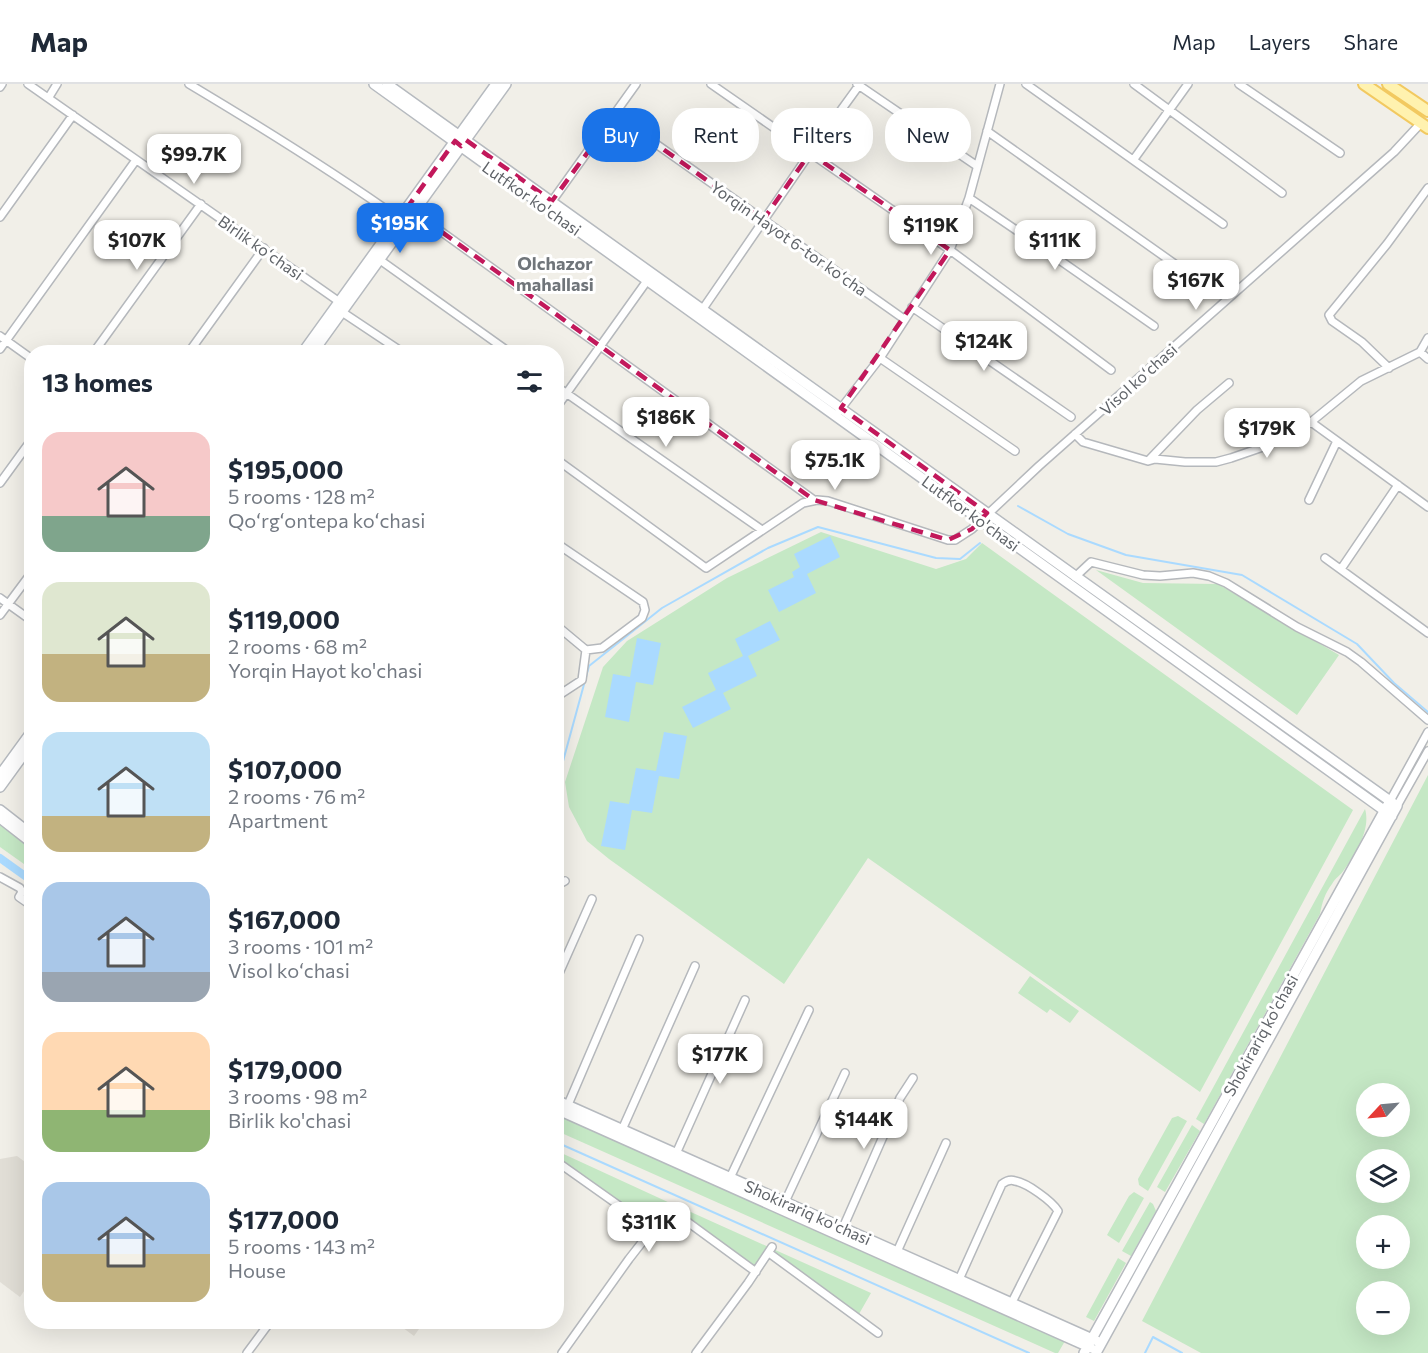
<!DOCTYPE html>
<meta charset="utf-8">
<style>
body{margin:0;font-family:Commissioner,sans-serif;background:#f2f2f3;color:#1f2937;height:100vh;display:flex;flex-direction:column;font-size:22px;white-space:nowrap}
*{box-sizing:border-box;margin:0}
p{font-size:20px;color:#747a83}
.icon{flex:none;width:33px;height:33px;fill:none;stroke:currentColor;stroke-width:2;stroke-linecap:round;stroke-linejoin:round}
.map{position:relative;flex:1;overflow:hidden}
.side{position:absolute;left:24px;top:261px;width:540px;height:984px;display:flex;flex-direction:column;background:#fff;border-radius:24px;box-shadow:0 6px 24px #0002}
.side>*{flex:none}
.guide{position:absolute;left:582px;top:24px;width:570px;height:54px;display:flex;gap:12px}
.needle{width:39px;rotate:244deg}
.fabs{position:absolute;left:1356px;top:999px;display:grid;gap:12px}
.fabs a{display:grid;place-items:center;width:54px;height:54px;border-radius:50%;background:#fff;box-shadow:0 6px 24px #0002;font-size:30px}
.price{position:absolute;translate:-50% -51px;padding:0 14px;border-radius:12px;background:#fff;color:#222;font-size:20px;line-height:39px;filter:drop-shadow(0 2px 3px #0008)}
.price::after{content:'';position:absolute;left:50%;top:36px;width:18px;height:14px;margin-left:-9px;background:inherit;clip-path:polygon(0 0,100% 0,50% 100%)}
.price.current{background:#1a73e8;color:#fff}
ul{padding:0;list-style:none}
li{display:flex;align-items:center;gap:18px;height:150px;padding:0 18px}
li span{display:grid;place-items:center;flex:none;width:168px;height:120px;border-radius:18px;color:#555}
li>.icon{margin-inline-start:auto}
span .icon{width:72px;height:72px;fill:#fffc;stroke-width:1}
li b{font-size:26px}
h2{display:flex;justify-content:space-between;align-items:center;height:72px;padding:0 18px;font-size:26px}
.pill{padding:0 21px;border-radius:24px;background:#fff;box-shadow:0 6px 24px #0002;font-size:21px;line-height:54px}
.pill.current{background:#1a73e8;color:#fff}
header{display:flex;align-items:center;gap:36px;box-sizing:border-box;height:84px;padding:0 30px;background:#fff;border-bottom:2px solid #e0e1e3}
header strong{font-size:28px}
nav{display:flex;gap:33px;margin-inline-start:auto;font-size:21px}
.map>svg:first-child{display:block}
</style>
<header>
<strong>Map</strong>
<nav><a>Map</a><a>Layers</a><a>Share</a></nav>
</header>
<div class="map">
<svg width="1428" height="1269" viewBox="0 0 1428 1269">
<rect width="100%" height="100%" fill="#f1efe8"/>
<!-- education -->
<path fill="#e1ded6" d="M17 1072 32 1083 31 1197 20 1213 0 1198V1075Z
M395 1238H424L414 1252Z"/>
<!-- green -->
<path fill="#c5e8c5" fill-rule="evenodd" d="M821 448 936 485 966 475 982 459 1353 726 1200 1008 868 774 784 900 609 775 587 757 569 723 565 698 603 583 627 557 727 494Z
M1096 486 1143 499 1218 500 1339 571 1297 631Z
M1428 691V1269H1201L1142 1237ZM1366 1010H1400V1042H1366ZM1366 1076H1400V1108H1366ZM1366 1142H1400V1174H1366ZM1366 1208H1400V1240H1366Z
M1365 725C1371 745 1356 769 1344 786 1341 791 1335 794 1332 800 1325 809 1322 819 1320 830L1204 1040 1196 1035Z
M0 741 31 765V785L0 763Z
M1030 892 1079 927 1070 939 1050 925 1047 929 1018 909Z
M557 1031 1065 1257 1058 1269H1055L557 1047Z
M1178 1032 1187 1037 1148 1107 1139 1101 1138 1095 1172 1034Z
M1192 1041 1200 1047 1165 1108 1157 1103Z
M557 1067 670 1119H666L654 1137 644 1136 557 1072Z
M1134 1108 1144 1114 1119 1159 1107 1151 1129 1112Z
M1150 1118 1153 1120 1156 1127 1131 1172 1122 1167Z
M673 1120 871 1209 859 1230 769 1164 756 1181 749 1180 671 1122Z
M1118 1174 1126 1179 1094 1237 1086 1233Z"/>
<!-- water -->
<path fill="#aadaff" d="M830 452 840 473 807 490 816 509 779 528 768 506 794 493 792 488 800 483 794 470Z
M770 537 780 556 748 572 757 592 723 609 731 625 693 644 682 623 716 606 708 589 743 572 735 555Z
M637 554 661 559 653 601 636 598 629 638 605 633 613 590 630 593Z
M664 648 687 652 679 695 659 692 652 729 632 726 625 766 601 762 610 717 629 720 636 684 656 687Z"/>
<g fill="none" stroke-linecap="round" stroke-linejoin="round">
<!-- stream -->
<path stroke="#aadaff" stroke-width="2" d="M1018 422 1068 450 1126 471 1242 491 1357 560 1394 599 1428 628
M556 703 589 582 662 524 768 464 818 443 936 474 960 475 980 459
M556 1058 1029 1269
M1145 1269 1153 1253 1182 1269"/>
<!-- canal -->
<path stroke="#aadaff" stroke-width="8" d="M0 774 32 797"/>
<defs>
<path id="street" d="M28 0 341 219
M189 0C261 43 332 87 401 136
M711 0 950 166 1111 286
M857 0 977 82
M1026 0 1223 140
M1134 0 1282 109
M1239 0 1340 69
M0 3 2 0
M49 13 57 0
M615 31 904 235
M987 47 1196 195
M1134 75 1188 0
M969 114 1038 161 1154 242
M550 120 636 0
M414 128 814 416
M0 133 73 31
M380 176 509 268
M912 223 1071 333
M342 228 402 268
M700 229 810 69 860 0
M0 252 32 275
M0 265 136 76
M94 268 201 120
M189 268 264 164
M1420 268 1428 275
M880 274 1015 367
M1389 284 1362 258 1332 237 1329 231 1387 160 1428 104
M556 302 762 446
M556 324 649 194
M839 327 880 274 950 166 969 114 1000 0
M1311 338 1428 423
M1075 350 1083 358 1148 377 1155 375 1185 378H1216L1231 374 1263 363 1311 338 1361 297 1420 268 1428 254
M556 375 706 484 803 419 817 416 828 417 948 456H955L972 445 1039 382 1394 68 1421 39
M1150 375 1197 326 1229 299
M0 399 32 355
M1309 416 1337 357
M556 459 643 518 645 526 642 534 602 564 586 566
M1325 474 1428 549
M1341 485 1398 401
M1075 493 1091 478 1143 491 1160 492 1193 489 1209 492 1226 499 1297 543 1347 568 1361 578 1428 636
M0 514 32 537
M0 531 32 488
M556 541 586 566 582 596 556 613
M1390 717 1428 648
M1397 722 1428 667
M0 793 20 804 22 808 19 813 32 822
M556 802 565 797
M556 896 592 815
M567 1023 639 855
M621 1048 695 882
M675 1072 745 916
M556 1077 652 1145
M729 1096 809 926
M784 1120 845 989
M842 1146 900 1014 913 994
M769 1169 878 1249
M896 1170 946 1059
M957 1200 1002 1100C1006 1097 1010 1095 1015 1097 1027 1099 1052 1117 1058 1127L1010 1222
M247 1269 270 1238
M562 1269 629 1175 665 1129 674 1128 756 1188
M696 1269 748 1199 772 1163"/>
<path id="secondary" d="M374 0 1392 732
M387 0 1397 722 1096 1269
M303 268 496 0
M313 268 506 0
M0 691 32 647
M0 703 32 659
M0 726 32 751
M0 734 32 759
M556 1016 1097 1257
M556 1025 1091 1264
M1084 1269 1387 722"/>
<path id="primary" d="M1364 0 1428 44
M1388 0 1428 27"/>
</defs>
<!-- street casing -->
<use href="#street" stroke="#b5b8bc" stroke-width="10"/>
<!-- secondary casing -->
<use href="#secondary" stroke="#b6babf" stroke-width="12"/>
<!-- primary casing -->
<use href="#primary" stroke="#f2c960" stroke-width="14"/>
<!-- street -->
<use href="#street" stroke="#fff" stroke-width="7"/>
<!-- secondary -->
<use href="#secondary" stroke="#fff" stroke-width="9"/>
<!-- primary -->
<use href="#primary" stroke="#fff2af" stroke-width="10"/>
</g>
<!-- marked area -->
<path fill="none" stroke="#c2185b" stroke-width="4.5" stroke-dasharray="12 8" stroke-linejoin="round" d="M615 31 763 136 810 69 950 166 841 324 987 429 972 445 948 456 814 416 414 128 406 139 399 135 455 57 461 62 466 56 552 117Z"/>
<g text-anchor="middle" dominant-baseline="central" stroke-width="6" stroke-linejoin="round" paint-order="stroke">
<!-- street labels -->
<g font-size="16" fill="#5f6368" stroke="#fff">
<text transform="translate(532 114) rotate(35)">Lutfkor ko'chasi</text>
<text transform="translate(789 154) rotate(35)">Yorqin Hayot 6-tor koʻcha</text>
<text transform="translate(261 163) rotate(35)">Birlik koʻchasi</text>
<text transform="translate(1138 295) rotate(-42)">Visol koʻchasi</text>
<text transform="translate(971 429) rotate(36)">Lutfkor ko'chasi</text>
<text transform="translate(1260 951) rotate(-61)">Shokirariq ko'chasi</text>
<text transform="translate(808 1128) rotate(24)">Shokirariq ko'chasi</text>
</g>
<!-- neighbourhood labels -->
<g font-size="18" font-weight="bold" fill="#70757a" stroke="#fff">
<text x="555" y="179">Olchazor<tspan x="555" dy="21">mahallasi</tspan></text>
</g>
</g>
</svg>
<div class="fabs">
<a><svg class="needle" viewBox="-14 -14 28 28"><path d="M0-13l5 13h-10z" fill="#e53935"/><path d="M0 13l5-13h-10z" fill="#747a83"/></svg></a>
<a><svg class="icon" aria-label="layers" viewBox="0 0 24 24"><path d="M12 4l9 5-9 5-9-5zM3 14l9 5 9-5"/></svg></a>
<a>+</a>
<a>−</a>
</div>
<b class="price" style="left:194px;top:101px">$99.7K</b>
<b class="price current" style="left:400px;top:170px">$195K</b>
<b class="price" style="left:931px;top:172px">$119K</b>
<b class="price" style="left:137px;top:187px">$107K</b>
<b class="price" style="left:1055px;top:187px">$111K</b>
<b class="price" style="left:1196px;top:227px">$167K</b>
<b class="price" style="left:984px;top:288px">$124K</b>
<b class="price" style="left:666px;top:364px">$186K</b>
<b class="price" style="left:1267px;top:375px">$179K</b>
<b class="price" style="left:835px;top:407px">$75.1K</b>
<b class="price" style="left:720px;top:1001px">$177K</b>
<b class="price" style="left:864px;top:1066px">$144K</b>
<b class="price" style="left:649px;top:1169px">$311K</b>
<div class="guide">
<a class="pill current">Buy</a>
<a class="pill">Rent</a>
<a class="pill">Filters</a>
<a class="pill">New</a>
</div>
<section class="side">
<h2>13 homes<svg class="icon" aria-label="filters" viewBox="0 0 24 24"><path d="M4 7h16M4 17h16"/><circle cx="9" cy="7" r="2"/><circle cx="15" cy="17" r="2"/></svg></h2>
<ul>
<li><span style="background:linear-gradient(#f6c9c9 70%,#7fa58c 0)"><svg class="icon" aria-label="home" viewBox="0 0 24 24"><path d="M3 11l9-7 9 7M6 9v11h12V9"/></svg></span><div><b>$195,000</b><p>5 rooms · 128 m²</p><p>Qoʻrgʻontepa koʻchasi</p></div></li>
<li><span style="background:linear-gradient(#dfe7d0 60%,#c2b280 0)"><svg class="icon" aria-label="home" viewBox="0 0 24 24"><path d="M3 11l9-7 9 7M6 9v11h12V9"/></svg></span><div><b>$119,000</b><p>2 rooms · 68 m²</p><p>Yorqin Hayot ko'chasi</p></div></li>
<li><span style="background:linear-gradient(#bfe0f5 70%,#c2b280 0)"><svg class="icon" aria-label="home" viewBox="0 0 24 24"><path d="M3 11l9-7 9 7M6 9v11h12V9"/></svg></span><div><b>$107,000</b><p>2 rooms · 76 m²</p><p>Apartment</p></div></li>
<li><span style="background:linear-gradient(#a9c7e8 75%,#9aa5b1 0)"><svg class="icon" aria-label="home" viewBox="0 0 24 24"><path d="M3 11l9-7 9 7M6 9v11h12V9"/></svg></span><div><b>$167,000</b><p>3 rooms · 101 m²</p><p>Visol koʻchasi</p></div></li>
<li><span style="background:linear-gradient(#ffd9b3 65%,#8fb573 0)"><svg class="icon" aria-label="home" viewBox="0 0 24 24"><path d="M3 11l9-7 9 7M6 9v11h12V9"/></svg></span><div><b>$179,000</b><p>3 rooms · 98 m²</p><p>Birlik ko'chasi</p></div></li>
<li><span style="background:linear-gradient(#a9c7e8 60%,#c2b280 0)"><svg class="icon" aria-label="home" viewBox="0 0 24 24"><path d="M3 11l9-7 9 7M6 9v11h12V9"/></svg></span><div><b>$177,000</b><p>5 rooms · 143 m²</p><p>House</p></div></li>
</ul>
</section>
</div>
